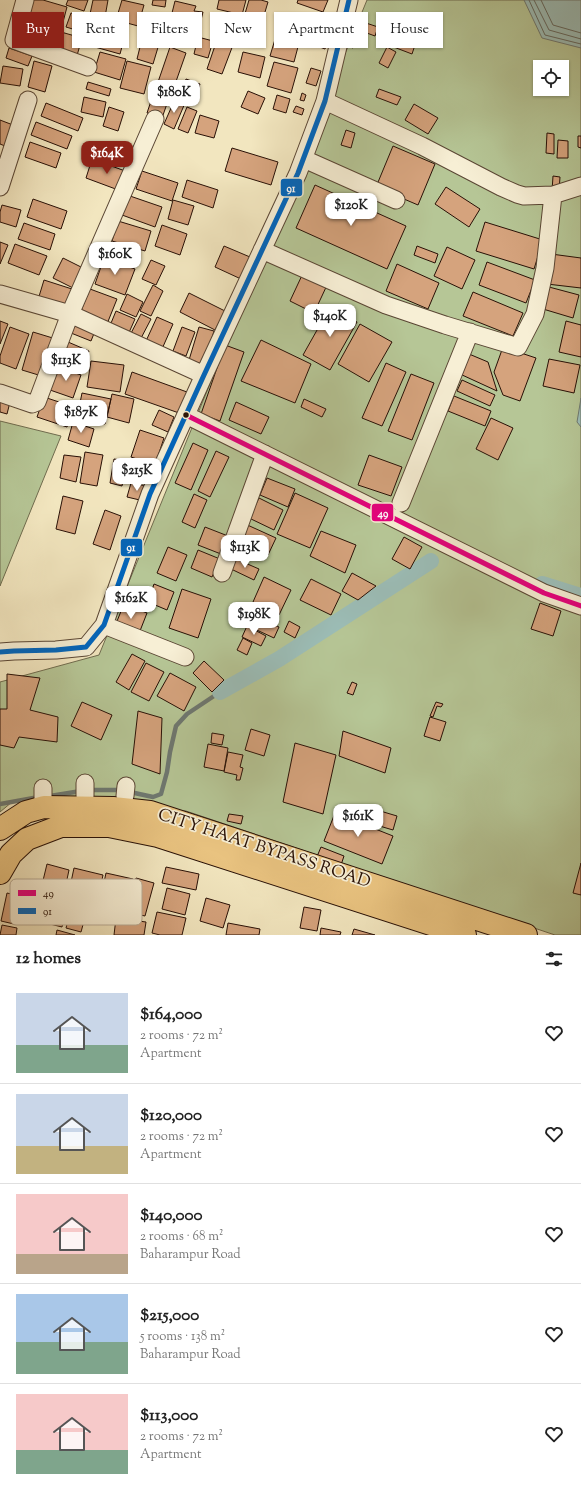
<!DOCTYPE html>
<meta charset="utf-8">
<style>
body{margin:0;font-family:"Sorts Mill Goudy",serif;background:#f6f6f6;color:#222;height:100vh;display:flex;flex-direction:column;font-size:15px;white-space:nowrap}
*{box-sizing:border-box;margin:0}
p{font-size:13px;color:#767676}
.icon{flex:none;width:22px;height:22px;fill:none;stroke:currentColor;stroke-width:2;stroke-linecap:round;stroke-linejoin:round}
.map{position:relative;height:935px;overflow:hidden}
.drawer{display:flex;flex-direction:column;background:#fff;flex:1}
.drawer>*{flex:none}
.hud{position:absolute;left:12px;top:12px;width:557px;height:36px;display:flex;gap:8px}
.buttons{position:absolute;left:533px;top:60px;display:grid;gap:8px}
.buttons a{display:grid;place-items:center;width:36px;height:36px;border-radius:0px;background:#fff;box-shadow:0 1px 3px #0004;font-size:20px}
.price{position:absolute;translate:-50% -34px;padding:0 9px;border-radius:8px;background:#fff;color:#222;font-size:13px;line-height:26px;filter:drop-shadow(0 1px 2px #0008)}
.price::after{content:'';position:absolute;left:50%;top:24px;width:12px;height:9px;margin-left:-6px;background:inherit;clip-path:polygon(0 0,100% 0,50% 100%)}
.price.active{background:#8f2418;color:#fff}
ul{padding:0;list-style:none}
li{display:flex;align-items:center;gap:12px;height:100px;padding:0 16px}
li+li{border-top:1px solid #e0e0e0}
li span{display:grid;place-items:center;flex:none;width:112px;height:80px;border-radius:0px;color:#555}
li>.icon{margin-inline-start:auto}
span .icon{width:48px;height:48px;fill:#fffc;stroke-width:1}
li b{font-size:17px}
h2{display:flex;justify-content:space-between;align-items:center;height:48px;padding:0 16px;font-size:17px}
.tag{padding:0 14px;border-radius:0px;background:#fff;box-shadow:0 1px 3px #0004;font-size:14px;line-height:36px}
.tag.active{background:#8f2418;color:#fff}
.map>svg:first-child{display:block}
</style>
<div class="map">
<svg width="581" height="935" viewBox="0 0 581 935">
<rect width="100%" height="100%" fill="#f2e6bf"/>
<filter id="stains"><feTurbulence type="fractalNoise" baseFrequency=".005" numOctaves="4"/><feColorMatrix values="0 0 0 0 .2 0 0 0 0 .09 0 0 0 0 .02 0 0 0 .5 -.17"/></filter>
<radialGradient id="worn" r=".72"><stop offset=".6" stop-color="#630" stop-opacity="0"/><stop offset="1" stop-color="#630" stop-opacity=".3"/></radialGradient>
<!-- green -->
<path fill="#b6c696" stroke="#6f6b4e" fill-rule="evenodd" d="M367 0H581V935H555L186 811 12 802 0 812V682L99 655ZM540 67H562V89H540Z
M0 421 61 436 0 586Z"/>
<!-- water -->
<path fill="#9cbeb8" stroke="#6e7871" d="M524 0H581V48L542 38Z
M581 398V427L577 422Z"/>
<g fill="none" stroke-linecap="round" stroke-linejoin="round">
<!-- shore -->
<path stroke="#62675f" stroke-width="1" d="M529 0 545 35 581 44
M534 0 549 30 581 39
M541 0 553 25 581 33"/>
<!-- stream -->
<path stroke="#6e7871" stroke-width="4.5" d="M92 790H117
M130 792 153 797 161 794 167 772 170 752 176 726 187 714 220 692
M50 796 81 791
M0 804 39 797"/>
<!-- canal -->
<path stroke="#9cbeb8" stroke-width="16" d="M542 584 581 596
M220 692 279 659 431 561"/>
</g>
<!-- building -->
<path fill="#d5a37d" stroke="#281006" d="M29 0H43L67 7 63 22 26 11Z
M68 0H88L84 11 66 5Z
M93 0H108L105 17 90 14Z
M122 0 144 5 138 26 116 20Z
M153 0H166L165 7 152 5Z
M219 0H246L242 15 217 9Z
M249 0H261L268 2 262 22 244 17Z
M298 0H328L323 12 297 3Z
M175 1 196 6 194 11 203 12 200 24 171 17Z
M71 13 80 16 76 30 66 27Z
M153 13 166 16 162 31 149 27Z
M309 13 335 23 325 49 299 39Z
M26 15 39 17 37 27 24 25Z
M44 17 57 21 54 35 40 31Z
M357 20 378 27 375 36 353 28Z
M170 21 185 26 181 40 166 35Z
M90 22 126 32 120 54 84 44Z
M244 23 258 28 253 42 239 37Z
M190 25 197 28 191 43 184 40Z
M21 27 53 37 49 49 17 39Z
M349 30 358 33 353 48 344 45Z
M220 31 236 37 222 74 207 69Z
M61 32 82 38 76 59 56 54Z
M276 36 299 43 294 62 270 56Z
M198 37 213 41 208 58 194 54Z
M394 37 415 45 412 54 391 46Z
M142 39 159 44 153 64 137 59Z
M170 47 186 53 173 90 157 85Z
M387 47 396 52 388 68 379 63Z
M9 48 32 56 28 66 6 58Z
M100 52 126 59 120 80 94 72Z
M243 52 265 57 260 78 238 72Z
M34 61 52 66 45 92 28 87Z
M127 61 151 67 144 94 120 88Z
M274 62 298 68 291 93 267 86Z
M3 66 23 69 20 86 0 83Z
M311 68 321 71 316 86 306 83Z
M186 79 200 84 195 100 181 95Z
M88 82 111 89 109 96 86 89Z
M379 89 401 97 397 105 376 97Z
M248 91 265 98 258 114 241 107Z
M154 92 169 98 162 118 147 113Z
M302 93 306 95 304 101 300 100Z
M277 95 290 99 286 113 273 109Z
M84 97 106 102 103 117 81 112Z
M175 99 185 103 174 129 164 124Z
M46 103 83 118 78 131 41 116Z
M414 104 438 118 428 134 405 120Z
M296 106 304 109 302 115 293 112Z
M109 107 124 112 118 131 103 126Z
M187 107 197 111 188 133 178 129Z
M200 115 219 121 214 138 195 133Z
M0 120 13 125 5 146 0 144Z
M36 122 72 136 67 149 31 135Z
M346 130 355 133 351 148 341 145Z
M547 133 554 134V154L546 153Z
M578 136H581V148L578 147Z
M558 140 568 141V158H557Z
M30 142 61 153 56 168 25 157Z
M393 146 435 164 418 205 376 187Z
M232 148 278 162 271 185 225 171Z
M92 159 128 172 121 191 86 178Z
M142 171 178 183 172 201 136 189Z
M553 176 560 177 559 191H552Z
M187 180 218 190 213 208 182 197Z
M315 185 406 226 387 269 296 228Z
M446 187 480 209 469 227 435 204Z
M130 196 162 207 155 227 122 215Z
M33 199 67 211 61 229 27 217Z
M173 200 194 206 188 225 168 219Z
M2 205 21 210 16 227 0 222V212Z
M118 221 151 231 145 251 112 241Z
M485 222 543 240 534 269 476 251Z
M24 223 55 234 50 250 18 239Z
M162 225 187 234 180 255 155 246Z
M0 242 8 245 0 264Z
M15 244 47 256 39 275 8 263Z
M224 246 250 257 241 279 215 267Z
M417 246 438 254 435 263 414 255Z
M447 247 475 260 462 289 434 276Z
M551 254 581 258V288L547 284Z
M63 258 85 269 75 289 53 278Z
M104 258 135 269 125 295 95 284Z
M151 260 165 266 156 285 142 279Z
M487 262 535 280 526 303 479 285Z
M397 264 439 283 428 309 386 291Z
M304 271 328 283 314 313 290 301Z
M44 280 72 289 65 312 37 303Z
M153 285 163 291 151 316 140 311Z
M549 287 579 295 573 318 543 309Z
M90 289 117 299 107 324 80 313Z
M473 292 523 313 513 336 463 316Z
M189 293 225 311 215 330 180 312Z
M127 294 143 302 136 317 120 310Z
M330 307 357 322 330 370 303 355Z
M116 311 135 319 127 337 109 328Z
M141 314 151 319 139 342 129 337Z
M157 317 173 324 162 349 146 341Z
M77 319 97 326 91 341 71 333Z
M0 321 8 324 0 344Z
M566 321 581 325V357L559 352Z
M360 324 392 342 369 382 338 364Z
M10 327 29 334 16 369 0 363V356Z
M182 327 195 332 186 356 173 351Z
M199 327 214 331 204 365 189 360Z
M33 332 56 339 45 377 22 370Z
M261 340 311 364 295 403 241 381Z
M68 342 89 351 82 368 61 359Z
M225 345 244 352 220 421 201 414Z
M503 347 536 358 520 401 503 395 494 372Z
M469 354 488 362 497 391 460 374Z
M549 359 580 365 574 393 543 386Z
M91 361 124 365 120 392 87 387Z
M386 363 406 372 382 426 362 418Z
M58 367 81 375 73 398 50 390Z
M132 372 187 392 179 413 125 394Z
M411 374 434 383 412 440 388 431Z
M462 380 495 395 490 406 457 391Z
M82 393 111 399 105 424 77 418Z
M112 394 134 399 129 423 107 417Z
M454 396 491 411 485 426 448 411Z
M44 397 74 407 67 427 37 417Z
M0 399 10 402 7 414 0 412Z
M304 399 326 409 322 417 301 407Z
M236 402 269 417 261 434 229 420Z
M159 410 174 417 168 432 152 425Z
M491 418 513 428 498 460 476 449Z
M73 422 94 429 89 447 68 440Z
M140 430 164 438 155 465 131 457Z
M193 443 208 450 191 490 175 483Z
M216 451 229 457 210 497 198 491Z
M85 452 103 455 97 486 80 483Z
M64 455 81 457 76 482 60 478Z
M369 455 402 467 391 496 358 485Z
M114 459 127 461 122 486 110 483Z
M267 478 295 489 288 507 260 495Z
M131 483 147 486 144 501 127 497Z
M295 493 328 508 310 548 277 534Z
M194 494 207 500 195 528 182 522Z
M63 496 83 501 75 534 56 529Z
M259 498 283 510 274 530 249 518Z
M105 510 121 516 110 550 93 544Z
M243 523 276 538 268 555 235 541Z
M205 527 228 536 221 554 198 545Z
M321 531 356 545 345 573 310 556Z
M404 537 422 547 410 569 392 559Z
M168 547 187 555 176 581 157 573Z
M198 550 220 559 212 577 191 568Z
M236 559 259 569 254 580 231 569Z
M352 573 376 586 358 600 342 591Z
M264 577 291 590 279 615 253 602Z
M311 579 341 594 331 615 300 600Z
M154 584 174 592 167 610 148 602Z
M182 589 211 599 198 638 169 628Z
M540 603 561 611 553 636 531 629Z
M124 604 147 613 138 636 115 626Z
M254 608 264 613 261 619 279 627 274 638 246 625Z
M289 621 300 627 295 638 284 632Z
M247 626 266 636 261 646 242 637Z
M243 638 252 643 247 655 237 650Z
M132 654 145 661 129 690 116 682Z
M204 661 224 680 212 692 193 673Z
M146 663 164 672 149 701 131 692Z
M170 673 196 687 184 711 157 696Z
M7 674 40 678 30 710 58 717 57 742 19 737 14 748 0 745V709H7Z
M352 682 357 684 353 695 347 693Z
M82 702 112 715 101 740 71 726Z
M436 702 443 704 441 707 437 706 433 717 430 716Z
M138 711 162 718 160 774 132 764Z
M430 717 446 722 440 741 424 736Z
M251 729 270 735 264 756 245 750Z
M343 731 391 748 385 773 339 756Z
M212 733 224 735 222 745 211 743Z
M295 743 336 755 323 814 283 802Z
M208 744 228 748 224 771 204 767Z
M228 752 243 755 240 767 243 768 240 780H236L237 775 224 772Z
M360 805 397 816 393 830 356 819Z
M335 813 393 836 382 864 324 841Z
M229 814 243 816 241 824 227 821Z
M321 847 344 856 340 868 316 859Z
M581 863V895L573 893Z
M47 864 69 870 63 898 40 893Z
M166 867 199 874 196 890 162 883Z
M74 868 103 875 96 907 67 901Z
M106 873 133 879 126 912 99 906Z
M136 878 154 883 145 916 127 912Z
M167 888 190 894 185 915 162 909Z
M7 893 20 896 14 924 1 921Z
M206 898 230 905 223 928 200 921Z
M55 902 67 904 62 927 50 924Z
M72 906 87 910 81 932 66 928Z
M304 907 321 910 317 931 300 928Z
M157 912 186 918 182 935H160L152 933Z
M116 918 146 922 144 935H114Z
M228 923 260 929 259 935H226Z
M2 925 17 928 16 935H0Z
M321 928 341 932 340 935H320Z
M354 929 375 935H352Z
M57 930 75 935H56Z"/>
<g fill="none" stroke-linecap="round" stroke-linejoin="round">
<defs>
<path id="minor" d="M25 0 14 40 88 67
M325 101 422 146 501 187 517 194 524 196 553 195 581 186
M304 159 396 200
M0 187 28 100
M262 250 386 305 445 325 518 347 535 314 545 268 553 195
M0 294 70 314 204 375
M0 393 32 404 37 402 70 314 155 119
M186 415 544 593 581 606
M401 503 470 332
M222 573 265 454
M104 625 185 657
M0 652 14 651 56 650 86 647 104 625 150 494 204 375 298 173 325 101 349 0
M43 788V801
M85 796V783
M125 796 126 786"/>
<path id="major" d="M0 829 26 812 44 807 113 808 150 812 526 935
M0 873 11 854 27 839 61 826H109L158 836 465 935"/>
</defs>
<!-- minor casing -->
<use href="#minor" stroke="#5a4634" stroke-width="19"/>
<!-- major casing -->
<use href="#major" stroke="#281006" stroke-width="24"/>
<!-- minor -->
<use href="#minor" stroke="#f7efd5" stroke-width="17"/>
<!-- major -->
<use href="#major" stroke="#e9c380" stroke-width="22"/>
<defs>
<path id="bus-1" d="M186 415 544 593 581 606"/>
<path id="bus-2" d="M0 652 14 651 56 650 86 647 104 625 150 494 204 375 298 173 325 101 349 0"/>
</defs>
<!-- bus-1 casing -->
<use href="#bus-1" stroke="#f7efd5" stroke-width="8"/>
<!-- bus-2 casing -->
<use href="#bus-2" stroke="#f7efd5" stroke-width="8"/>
<!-- bus-1 -->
<use href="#bus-1" stroke="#e5007d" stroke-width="5"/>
<!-- bus-2 -->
<use href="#bus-2" stroke="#0065bd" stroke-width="5"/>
</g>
<!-- markers -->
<circle fill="#281006" stroke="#f7efd5" stroke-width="1.5" cx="186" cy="415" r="3.5"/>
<g text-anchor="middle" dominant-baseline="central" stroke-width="3.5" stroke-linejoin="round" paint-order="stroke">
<!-- street labels -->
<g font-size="17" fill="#281006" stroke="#f7efd5">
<text transform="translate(264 849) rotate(18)">CITY HAAT BYPASS ROAD</text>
</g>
</g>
<!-- legend -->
<rect x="10" y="879" width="132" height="46" rx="6" fill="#f7efd5" stroke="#b9ac97" stroke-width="1"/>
<rect x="18" y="890" width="18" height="6" fill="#e5007d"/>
<rect x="18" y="908" width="18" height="6" fill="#0065bd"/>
<g font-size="11" fill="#281006">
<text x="43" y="897">49</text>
<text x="43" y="915">91</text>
</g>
<g stroke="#f7efd5" stroke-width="1.5">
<rect x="280" y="178" width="23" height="19" rx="4" fill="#0065bd"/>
<rect x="371" y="503" width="23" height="19" rx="4" fill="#e5007d"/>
<rect x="120" y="538" width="23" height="19" rx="4" fill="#0065bd"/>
</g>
<g font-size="11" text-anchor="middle" font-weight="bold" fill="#fff">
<text x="291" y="192">91</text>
<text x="383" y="517">49</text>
<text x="131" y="551">91</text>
</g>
<rect width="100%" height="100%" filter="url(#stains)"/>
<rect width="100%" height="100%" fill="url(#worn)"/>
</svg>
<div class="buttons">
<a><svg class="icon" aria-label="locate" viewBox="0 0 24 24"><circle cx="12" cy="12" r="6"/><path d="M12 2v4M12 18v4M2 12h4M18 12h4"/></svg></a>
</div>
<b class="price" style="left:174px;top:114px">$180K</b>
<b class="price active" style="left:107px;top:175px">$164K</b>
<b class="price" style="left:351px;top:227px">$120K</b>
<b class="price" style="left:115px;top:276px">$160K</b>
<b class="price" style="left:330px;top:338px">$140K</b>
<b class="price" style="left:66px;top:382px">$113K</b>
<b class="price" style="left:81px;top:434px">$187K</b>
<b class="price" style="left:137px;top:492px">$215K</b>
<b class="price" style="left:245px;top:569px">$113K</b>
<b class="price" style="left:131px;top:620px">$162K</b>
<b class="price" style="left:254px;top:636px">$198K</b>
<b class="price" style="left:358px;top:838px">$161K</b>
<div class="hud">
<a class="tag active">Buy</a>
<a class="tag">Rent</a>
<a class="tag">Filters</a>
<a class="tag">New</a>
<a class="tag">Apartment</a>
<a class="tag">House</a>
</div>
</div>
<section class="drawer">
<h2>12 homes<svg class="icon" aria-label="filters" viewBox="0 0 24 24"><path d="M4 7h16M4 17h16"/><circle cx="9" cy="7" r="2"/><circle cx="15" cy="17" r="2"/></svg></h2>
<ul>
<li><span style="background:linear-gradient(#c9d6e8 65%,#7fa58c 0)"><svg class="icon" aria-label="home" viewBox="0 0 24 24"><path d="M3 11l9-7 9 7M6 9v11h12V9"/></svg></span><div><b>$164,000</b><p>2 rooms · 72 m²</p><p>Apartment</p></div><svg class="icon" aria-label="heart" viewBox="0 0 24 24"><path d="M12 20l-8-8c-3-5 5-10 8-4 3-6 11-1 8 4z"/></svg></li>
<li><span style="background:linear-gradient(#c9d6e8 65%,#c2b280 0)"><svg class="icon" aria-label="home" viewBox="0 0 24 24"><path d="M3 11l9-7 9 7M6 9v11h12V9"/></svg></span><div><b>$120,000</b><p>2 rooms · 72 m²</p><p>Apartment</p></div><svg class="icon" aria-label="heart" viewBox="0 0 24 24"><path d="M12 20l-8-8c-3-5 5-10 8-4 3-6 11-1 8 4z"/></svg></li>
<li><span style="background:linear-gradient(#f6c9c9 75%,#b9a48a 0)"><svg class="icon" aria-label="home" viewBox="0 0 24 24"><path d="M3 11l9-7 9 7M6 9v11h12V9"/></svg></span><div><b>$140,000</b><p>2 rooms · 68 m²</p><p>Baharampur Road</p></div><svg class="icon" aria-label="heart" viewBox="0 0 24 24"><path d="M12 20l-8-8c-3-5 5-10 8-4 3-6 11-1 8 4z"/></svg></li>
<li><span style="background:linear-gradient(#a9c7e8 60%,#7fa58c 0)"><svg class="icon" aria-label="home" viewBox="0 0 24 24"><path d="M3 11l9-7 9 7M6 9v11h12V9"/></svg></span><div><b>$215,000</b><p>5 rooms · 138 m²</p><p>Baharampur Road</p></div><svg class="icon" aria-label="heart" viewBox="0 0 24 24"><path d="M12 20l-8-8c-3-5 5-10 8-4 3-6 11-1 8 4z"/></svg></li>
<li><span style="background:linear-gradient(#f6c9c9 70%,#7fa58c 0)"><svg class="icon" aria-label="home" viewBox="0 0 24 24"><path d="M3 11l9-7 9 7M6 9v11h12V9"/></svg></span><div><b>$113,000</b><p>2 rooms · 72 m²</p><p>Apartment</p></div><svg class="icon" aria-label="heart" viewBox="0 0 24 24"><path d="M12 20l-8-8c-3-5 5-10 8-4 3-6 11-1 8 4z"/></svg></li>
</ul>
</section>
